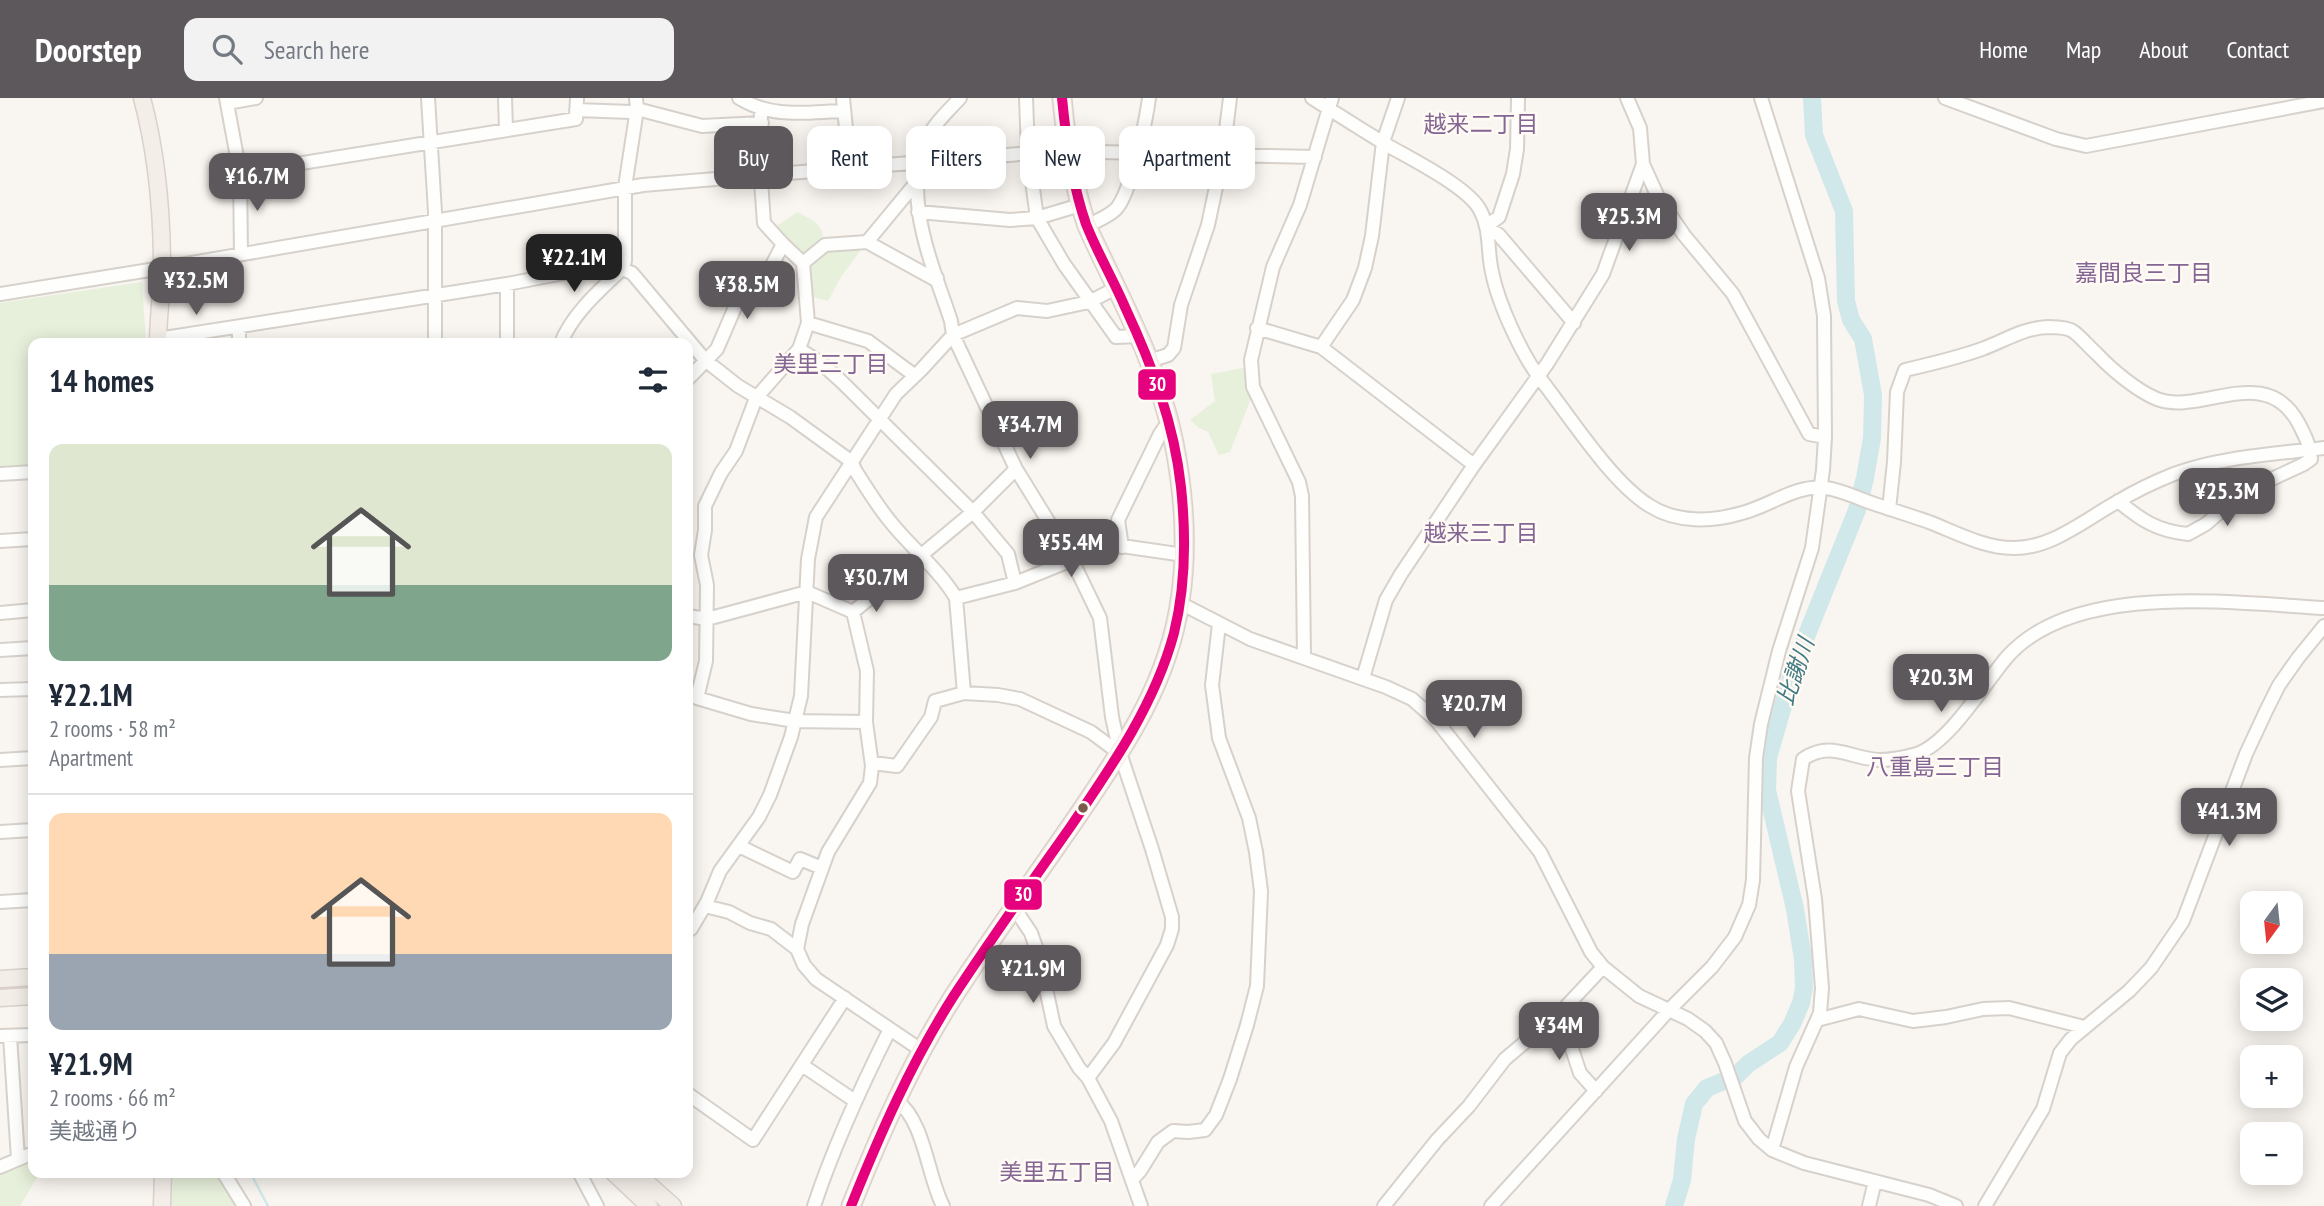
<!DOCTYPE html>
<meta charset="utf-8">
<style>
body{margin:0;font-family:"PT Sans Narrow","Noto Sans JP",sans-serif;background:#f2f2f3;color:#1f2937;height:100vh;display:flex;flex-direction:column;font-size:26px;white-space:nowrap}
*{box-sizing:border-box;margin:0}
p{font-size:23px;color:#747a83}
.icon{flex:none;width:38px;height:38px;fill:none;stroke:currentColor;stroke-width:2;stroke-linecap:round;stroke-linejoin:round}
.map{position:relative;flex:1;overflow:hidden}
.drawer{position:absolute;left:28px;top:240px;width:665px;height:840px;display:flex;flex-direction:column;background:#fff;border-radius:14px;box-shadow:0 4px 18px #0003}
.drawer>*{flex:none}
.top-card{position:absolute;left:714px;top:28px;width:665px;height:63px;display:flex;gap:14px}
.needle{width:46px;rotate:195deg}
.tools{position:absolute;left:2240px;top:793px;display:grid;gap:14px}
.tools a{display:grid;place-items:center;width:63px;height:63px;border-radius:14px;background:#fff;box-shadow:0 4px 18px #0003;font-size:35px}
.price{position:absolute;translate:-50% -60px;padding:0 16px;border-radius:14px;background:#5c585b;color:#fff;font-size:23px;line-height:46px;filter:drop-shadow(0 2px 4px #0008)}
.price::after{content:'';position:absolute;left:50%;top:42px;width:21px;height:16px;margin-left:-10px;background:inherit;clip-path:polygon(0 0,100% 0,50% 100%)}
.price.current{background:#222;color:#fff}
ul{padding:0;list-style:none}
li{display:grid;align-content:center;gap:14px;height:371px;padding:0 21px}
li+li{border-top:2px solid #e0e1e3}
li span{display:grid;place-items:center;height:217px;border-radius:14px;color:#555}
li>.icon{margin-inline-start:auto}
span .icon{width:126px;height:126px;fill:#fffc;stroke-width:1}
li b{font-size:30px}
h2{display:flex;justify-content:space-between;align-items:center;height:84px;padding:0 21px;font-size:30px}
.tag{padding:0 24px;border-radius:14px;background:#fff;box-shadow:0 4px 18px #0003;font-size:24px;line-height:63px}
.tag.current{background:#5c585b;color:#fff}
header{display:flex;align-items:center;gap:42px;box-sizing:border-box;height:98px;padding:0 35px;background:#5c585b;color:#fff}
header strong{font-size:33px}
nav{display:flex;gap:38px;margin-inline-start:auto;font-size:24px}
.search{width:490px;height:63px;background:#f2f2f3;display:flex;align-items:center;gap:18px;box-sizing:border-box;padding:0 24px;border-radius:14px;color:#747a83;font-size:26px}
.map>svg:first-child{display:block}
</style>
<header>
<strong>Doorstep</strong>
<div class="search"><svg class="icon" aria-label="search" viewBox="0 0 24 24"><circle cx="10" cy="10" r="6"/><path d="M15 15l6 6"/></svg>Search here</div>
<nav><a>Home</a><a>Map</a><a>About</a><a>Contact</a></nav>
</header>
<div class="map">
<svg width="2324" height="1108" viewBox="0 0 2324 1108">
<rect width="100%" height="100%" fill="#f9f5f0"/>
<!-- green -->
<path fill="#e7f0db" d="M797 114C813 122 823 126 824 144L804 159 774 130Z
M863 149 841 179 828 203 803 196 806 167 827 150Z
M142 184 146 245H33V369L0 370V205Z
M1248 269 1252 298 1230 354 1219 357 1208 334 1199 330 1190 322 1215 303 1211 276Z
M33 1060V1074L38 1075V1078L20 1108H0V1074Z
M163 1075H223L239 1108H162Z"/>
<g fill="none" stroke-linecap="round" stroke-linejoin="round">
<!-- stream -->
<path stroke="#d0e8ea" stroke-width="2.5" d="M250 1074 268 1108"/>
<!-- river -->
<path stroke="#d0e8ea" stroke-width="18" d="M1674 1108 1682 1082 1686 1041 1694 1006 1707 990 1736 978 1748 966 1780 945 1792 926 1801 905 1804 890 1803 861 1795 811 1767 692 1768 660 1795 566 1857 412 1865 380 1872 340 1873 297 1863 241 1851 222 1846 203 1844 113 1814 37 1812 0"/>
<defs>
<path id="minor" d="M226 0 240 75 241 155
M428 0 435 114V245
M505 0 506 31
M636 0 637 11 625 89V163L622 171 632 175 705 262 738 288 790 319 852 364 855 372C866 389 876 406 889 422 910 449 938 470 956 500L964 595 998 597 1020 601 1091 634 1119 655
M739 0C773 21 806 14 844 13
M843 0 850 71
M960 0C951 10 940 20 932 32 897 90 932 165 951 223L953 237 1016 371 1072 462 1100 520 1112 619 1120 655 1152 751 1172 819V831L1167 847 1114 945 1088 980
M1026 0 1028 54 1037 120 1064 166 1116 239 1138 238
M1312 0C1337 16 1362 32 1387 47 1411 61 1468 89 1480 112 1491 132 1487 153 1492 174 1498 205 1522 258 1542 283 1570 319 1612 385 1650 408 1677 425 1712 424 1742 415 1770 408 1796 386 1826 390 1841 392 1855 399 1869 404 1889 411 1909 417 1929 424 1955 434 1984 450 2013 450 2051 451 2086 421 2117 404 2135 393 2154 384 2174 376 2219 359 2276 356 2324 350
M1518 0 1517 51 1513 76 1499 119 1486 128 1499 137 1574 225
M1627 0 1640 30 1643 66 1658 99 1684 137 1733 196 1809 336 1825 339
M1945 0 2056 41 2086 48 2324 3
M227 5 256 0
M761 11 760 69 764 125 783 146 803 165
M576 12 631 14 637 11 702 28 762 25
M240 75 576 21 577 0
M918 114 1010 122 1037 120 1080 107
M1087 128C1096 123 1108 119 1116 111 1131 95 1146 23 1149 0
M867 144 915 86
M0 196 162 170 643 87 1056 53 1315 59
M808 225 868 243 914 277
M239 229V245
M1257 230 1321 249 1474 367
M158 241 507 186 625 163
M507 245V186
M561 245C572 216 600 192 622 171
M1321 249 1353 202 1365 170 1372 138 1383 44 1398 0
M799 251 821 265 842 284 973 414 1008 456 1015 485
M1149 263 1168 257 1174 250 1181 207 1208 127 1223 56 1230 0
M688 281 717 251 736 207 754 185 770 171 783 146
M0 376 33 374
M1889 411 1894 364 1897 294 1905 272C1931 266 1957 260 1982 251 2004 243 2023 230 2048 229 2055 229 2068 229 2074 234 2082 240 2089 249 2097 256 2111 271 2137 293 2157 301 2201 318 2266 263 2299 326 2305 338 2310 347 2311 361L2304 366 2242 395 2206 426 2188 436C2157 433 2141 422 2118 403
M0 443 33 441
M1122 449 1118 422 1160 336 1169 323
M956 500 1015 485 1072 462 1101 445 1184 457
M1180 505 1250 541 1386 589 1412 601 1436 622 1540 754 1591 854 1603 869 1639 898 1688 921 1705 933 1716 945 1725 965 1745 1023 1759 1041 1772 1052 1804 1065 1929 1097 1956 1108
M0 515 33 512
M688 518 707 521 807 494 853 514 973 414 1016 371
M0 552 33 550
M1304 559 1302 398 1299 384 1253 289 1251 262 1273 169 1300 107 1332 0
M1363 580 1386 502 1401 476 1474 367 1547 266 1603 176 1643 66
M0 592 33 591
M866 624 795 623 751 616 697 600 706 563 707 487 701 457 705 432V408L721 375 736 353 756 300 799 251 808 225 803 165 825 147 867 144 936 182 937 180
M0 662 33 660
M872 665 897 668 931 619 935 603 964 595
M0 734 33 732
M739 748 793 774 800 761 822 770
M0 804 33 802
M705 808 729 814 750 825 771 831 797 851 804 867 816 881 921 952
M1015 811 1031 835 1039 858 1054 928 1079 970 1088 980 1111 1023 1141 1108
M688 830 691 831 707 804 720 773 759 719 770 697 791 639 801 598 808 461 816 419 896 296 921 272 953 237 1017 210 1047 213 1089 204 1116 190
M797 851 802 826 828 754 870 685 872 668 866 624 867 573 853 514
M1560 915 1580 975 1596 993
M1817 922 1859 911 1913 923 1946 919 1983 911 2009 910 2084 929
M0 938 33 937
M10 938 18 1061
M802 967 855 1003
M688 996 753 1042 845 900
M896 1002C925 1023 927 1077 943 1108
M1772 1052 1796 969 1820 915 1822 890 1815 801 1798 693 1803 661C1832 642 1850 661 1880 662 1891 662 1906 659 1917 656 1950 644 1984 586 2007 559 2074 483 2233 505 2324 510
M0 1069 33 1055
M223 1074 244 1108
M579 1074 597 1108
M1132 1082 1140 1073 1158 1044 1173 1033 1188 1034 1205 1032 1216 1017 1230 981 1247 927 1257 888 1261 793 1256 754 1249 720 1219 640 1212 587 1219 526
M814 1108C834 1047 861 989 890 931
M1384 1108 1437 1042 1469 1008 1505 961 1560 915 1603 869
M1491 1108 1669 912 1712 869 1735 839 1749 807 1753 782 1756 660 1761 626 1779 553 1812 450 1823 372 1825 339 1824 218 1818 180 1761 0
M1869 1108 1875 1083
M1985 1108 2043 1011 2060 955 2071 941 2129 893 2151 870 2183 823 2246 656 2266 613 2279 587 2298 560 2324 528"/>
<path id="major" d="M142 0C157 56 162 112 162 170 162 195 158 220 158 245
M0 881 33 879
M0 900 33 898
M613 1074 649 1108
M635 1074 673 1108
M162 1108 163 1074"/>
<path id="highway" d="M851 1108C884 1026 919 947 969 875 1006 820 1044 767 1081 713 1126 646 1168 585 1180 503 1188 451 1184 396 1174 345 1159 268 1119 198 1087 128 1073 86 1066 44 1062 0"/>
</defs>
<!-- minor casing -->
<use href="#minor" stroke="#d7d1cb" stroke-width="16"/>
<!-- major casing -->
<use href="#major" stroke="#dad1cc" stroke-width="19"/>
<!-- highway casing -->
<use href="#highway" stroke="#dad1cc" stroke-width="21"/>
<!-- minor -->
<use href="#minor" stroke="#fefefd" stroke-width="12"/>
<!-- major -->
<use href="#major" stroke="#f3eee8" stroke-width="16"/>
<!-- highway -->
<use href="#highway" stroke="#f2eae7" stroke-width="18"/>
<defs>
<path id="bus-1" d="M851 1108C880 1036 911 965 953 899 991 841 1031 785 1071 728 1112 668 1155 606 1174 535 1186 487 1186 437 1181 389 1174 325 1152 267 1125 209 1113 181 1097 154 1086 126 1072 86 1066 42 1062 0"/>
</defs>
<!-- bus-1 casing -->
<use href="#bus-1" stroke="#fffaf3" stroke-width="16"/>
<!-- bus-1 -->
<use href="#bus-1" stroke="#e5007d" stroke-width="10"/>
</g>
<!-- markers -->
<circle fill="#7a5c4d" stroke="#fffaf3" stroke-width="2.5" cx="1083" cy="710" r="6"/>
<g text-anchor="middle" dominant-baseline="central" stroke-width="5" stroke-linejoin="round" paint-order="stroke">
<!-- neighbourhood labels -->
<g font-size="23" fill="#846695" stroke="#fffaf3">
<text x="1481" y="25">越来二丁目</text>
<text x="2144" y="174">嘉間良三丁目</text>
<text x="831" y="265">美里三丁目</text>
<text x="1481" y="434">越来三丁目</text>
<text x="1935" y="668">八重島三丁目</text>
<text x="1057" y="1073">美里五丁目</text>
</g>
<!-- water labels -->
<g font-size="23" font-style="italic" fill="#437c86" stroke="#fffaf3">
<text transform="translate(1795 573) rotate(-71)">比謝川</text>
</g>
</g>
<g stroke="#fffaf3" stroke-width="2.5">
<rect x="1137" y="270" width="40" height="33" rx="7" fill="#e5007d"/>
<rect x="1003" y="780" width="40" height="33" rx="7" fill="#e5007d"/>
</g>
<g font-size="19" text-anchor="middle" font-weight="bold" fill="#fff">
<text x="1157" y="293">30</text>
<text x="1023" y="803">30</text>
</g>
</svg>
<div class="tools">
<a><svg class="needle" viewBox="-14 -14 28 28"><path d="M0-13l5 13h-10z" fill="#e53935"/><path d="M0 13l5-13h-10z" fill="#747a83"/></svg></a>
<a><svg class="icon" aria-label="layers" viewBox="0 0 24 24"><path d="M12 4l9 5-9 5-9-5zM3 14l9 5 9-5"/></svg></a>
<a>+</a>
<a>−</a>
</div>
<b class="price" style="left:257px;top:115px">¥16.7M</b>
<b class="price" style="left:1629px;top:155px">¥25.3M</b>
<b class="price current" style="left:574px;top:196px">¥22.1M</b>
<b class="price" style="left:196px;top:219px">¥32.5M</b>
<b class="price" style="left:747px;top:223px">¥38.5M</b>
<b class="price" style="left:1030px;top:363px">¥34.7M</b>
<b class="price" style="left:2227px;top:430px">¥25.3M</b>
<b class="price" style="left:1071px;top:481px">¥55.4M</b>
<b class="price" style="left:876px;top:516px">¥30.7M</b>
<b class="price" style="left:1941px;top:616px">¥20.3M</b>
<b class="price" style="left:1474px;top:642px">¥20.7M</b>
<b class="price" style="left:2229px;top:750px">¥41.3M</b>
<b class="price" style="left:1033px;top:907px">¥21.9M</b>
<b class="price" style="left:1559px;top:964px">¥34M</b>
<div class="top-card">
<a class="tag current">Buy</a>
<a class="tag">Rent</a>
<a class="tag">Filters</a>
<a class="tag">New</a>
<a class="tag">Apartment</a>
</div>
<section class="drawer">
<h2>14 homes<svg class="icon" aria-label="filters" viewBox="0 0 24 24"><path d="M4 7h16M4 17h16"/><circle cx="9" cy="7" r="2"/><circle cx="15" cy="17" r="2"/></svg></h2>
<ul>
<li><span style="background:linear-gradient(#dfe7d0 65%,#7fa58c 0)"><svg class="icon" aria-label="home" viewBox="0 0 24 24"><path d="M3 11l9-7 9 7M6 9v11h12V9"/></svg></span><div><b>¥22.1M</b><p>2 rooms · 58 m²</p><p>Apartment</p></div></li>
<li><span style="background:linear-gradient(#ffd9b3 65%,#9aa5b1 0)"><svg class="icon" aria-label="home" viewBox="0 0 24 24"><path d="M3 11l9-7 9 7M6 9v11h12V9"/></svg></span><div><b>¥21.9M</b><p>2 rooms · 66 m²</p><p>美越通り</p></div></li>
</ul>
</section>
</div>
